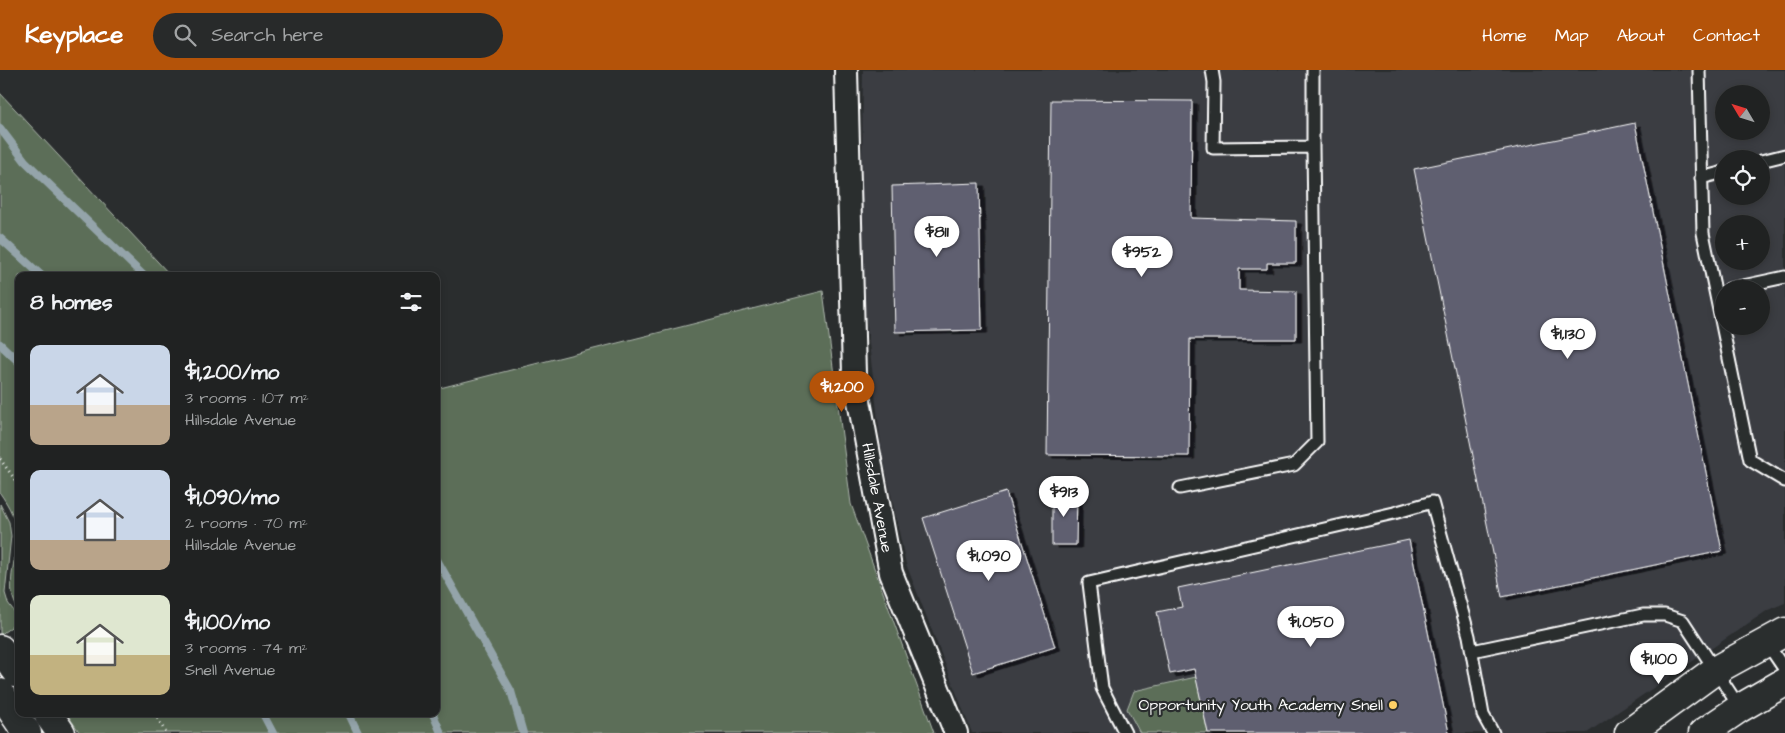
<!DOCTYPE html>
<meta charset="utf-8">
<style>
body{margin:0;font-family:"Architects Daughter",sans-serif;background:#282a2a;color:#f1f3f6;height:100vh;display:flex;flex-direction:column;font-size:19px;white-space:nowrap}
*{box-sizing:border-box;margin:0}
p{font-size:16px;color:#a2a4a5}
.icon{flex:none;width:28px;height:28px;fill:none;stroke:currentColor;stroke-width:2;stroke-linecap:round;stroke-linejoin:round}
.map{position:relative;flex:1;overflow:hidden}
.drawer{position:absolute;left:15px;top:202px;width:425px;height:445px;display:flex;flex-direction:column;background:#202222;border-radius:10px;box-shadow:0 2px 8px #0003,0 0 0 1px #3d3f40}
.drawer>*{flex:none}
.needle{width:32px;rotate:308deg}
.fabs{position:absolute;left:1715px;top:15px;display:grid;gap:10px}
.fabs a{display:grid;place-items:center;width:55px;height:55px;border-radius:50%;background:#202222;box-shadow:0 2px 8px #0003,0 0 0 1px #3d3f40;font-size:25px}
.price{position:absolute;translate:-50% -42px;padding:0 11px;border-radius:18px;background:#fff;color:#222;font-size:16px;line-height:32px;filter:drop-shadow(0 1px 2px #0008)}
.price::after{content:'';position:absolute;left:50%;top:30px;width:15px;height:11px;margin-left:-8px;background:inherit;clip-path:polygon(0 0,100% 0,50% 100%)}
.price.selected{background:#b45309;color:#fff}
ul{padding:0;list-style:none}
li{display:flex;align-items:center;gap:15px;height:125px;padding:0 15px}
li span{display:grid;place-items:center;flex:none;width:140px;height:100px;border-radius:10px;color:#555}
li>.icon{margin-inline-start:auto}
span .icon{width:60px;height:60px;fill:#fffc;stroke-width:1}
li b{font-size:21px}
h2{display:flex;justify-content:space-between;align-items:center;height:60px;padding:0 15px;font-size:21px}
header{display:flex;align-items:center;gap:30px;box-sizing:border-box;height:70px;padding:0 25px;background:#b45309;color:#fff}
header strong{font-size:24px}
nav{display:flex;gap:28px;margin-inline-start:auto;font-size:18px}
.search{width:350px;height:45px;background:#282a2a;display:flex;align-items:center;gap:12px;box-sizing:border-box;padding:0 18px;border-radius:28px;color:#a2a4a5;font-size:19px}
.map>svg:first-child{display:block}
</style>
<header>
<strong>Keyplace</strong>
<div class="search"><svg class="icon" aria-label="search" viewBox="0 0 24 24"><circle cx="10" cy="10" r="6"/><path d="M15 15l6 6"/></svg>Search here</div>
<nav><a>Home</a><a>Map</a><a>About</a><a>Contact</a></nav>
</header>
<div class="map">
<svg width="1785" height="663" viewBox="0 0 1785 663">
<defs>
<filter id="shadow"><feDropShadow dx="5.5" dy="3" stdDeviation="0" flood-color="#0009"/></filter>
</defs>
<rect width="100%" height="100%" fill="#2a2d2e"/>
<filter id="ink" filterUnits="userSpaceOnUse"><feTurbulence type="fractalNoise" baseFrequency=".02" numOctaves="2"/><feDisplacementMap in="SourceGraphic" scale="10" xChannelSelector="R" yChannelSelector="G"/><feConvolveMatrix kernelMatrix="1 2 1 2 8 2 1 2 1" color-interpolation-filters="sRGB"/></filter>
<g filter="url(#ink)">
<!-- built -->
<path fill="#3a3c42" fill-rule="evenodd" d="M863 0H1785V533L1768 540 1587 663H972L906 494 882 383 861 206ZM1724 24H1761V61H1724ZM1724 89H1761V126H1724ZM1724 154H1761V191H1724ZM1724 219H1761V256H1724Z"/>
<!-- green -->
<path fill="#5b6e58" stroke="#adb6ac" d="M0 23 171 206H19V540C3 518 17 491 17 467 17 450 9 436 0 423Z
M823 221 851 434 934 663H80L67 644H436V319Z
M0 434 9 452 11 466 5 523 8 533 19 548 14 555 0 565Z
M1196 607 1208 663H1140L1127 639 1134 621Z"/>
<g fill="none" stroke-linecap="round" stroke-linejoin="round">
<!-- stream -->
<path stroke="#94a4aa" stroke-width="8" d="M0 58 25 91 144 206
M0 168 42 206
M0 274 19 292
M436 488 511 621 523 663
M263 644 273 663
M349 644 358 663
M433 644 441 663"/>
</g>
<!-- building -->
<path fill="#5e5e70" stroke="#fff" filter="url(#shadow)" d="M1051 30 1192 31 1191 148 1296 151V193H1267V199H1239V220L1296 221V269H1190L1189 386 1047 385Z
M1635 53 1722 481 1502 527 1414 99Z
M979 113 982 260 895 262 892 116Z
M1052 421H1077L1076 475H1052Z
M1006 422 1055 577 973 603 923 448Z
M1409 470 1449 663H1208L1194 599 1170 604 1157 542 1182 537 1178 518Z"/>
<g fill="none" stroke-linecap="round" stroke-linejoin="round">
<defs>
<path id="lane" d="M1212 0 1214 12 1213 78 1313 77V0
M1699 0 1703 163 1750 390 1785 411
M1761 91 1785 85
M1701 108 1724 102
M1729 219 1785 207
M1180 418 1294 395 1317 372 1313 77
M1766 572 1785 600
M1472 581 1643 545H1665L1683 551 1740 638
M1125 663 1102 618 1089 513 1394 443 1432 432 1469 566 1483 645 1493 663"/>
<g id="street">
<path id="s1" d="M846 0 854 304 891 503 956 663"/>
</g>
<path id="secondary" d="M0 579 19 604
M0 623 27 663
M48 644 61 663
M1629 663 1714 601 1785 562
M1703 663 1740 638 1785 612"/>
</defs>
<!-- lane casing -->
<use href="#lane" stroke="#fff" stroke-width="15"/>
<!-- street casing -->
<use href="#street" stroke="#fff" stroke-width="26"/>
<!-- secondary casing -->
<use href="#secondary" stroke="#fff" stroke-width="31"/>
<!-- path -->
<path stroke="#fff" stroke-width="3" stroke-dasharray="1 4" stroke-linecap="butt" d="M0 389 19 415
M12 557 19 550
M155 644 166 663"/>
<!-- lane -->
<use href="#lane" stroke="#2a2d2e" stroke-width="11"/>
<!-- street -->
<use href="#street" stroke="#2a2d2e" stroke-width="22"/>
<!-- secondary -->
<use href="#secondary" stroke="#2a2d2e" stroke-width="28"/>
</g>
</g>
<!-- markers -->
<circle fill="#ffd166" stroke="#2a2d2e" stroke-width="2" cx="1393" cy="635" r="5"/>
<g text-anchor="middle" dominant-baseline="central" stroke-width="4.5" stroke-linejoin="round" paint-order="stroke">
<!-- street labels -->
<g font-size="16" fill="#fff" stroke="#2a2d2e">
<text stroke="none"><textPath href="#s1" startOffset="430">Hillsdale Avenue</textPath></text>
</g>
<!-- poi labels -->
<g font-size="16" fill="#fff" stroke="#2a2d2e" text-anchor="end">
<text x="1383" y="635">Opportunity Youth Academy Snell</text>
</g>
</g>
</svg>
<div class="fabs">
<a><svg class="needle" viewBox="-14 -14 28 28"><path d="M0-13l5 13h-10z" fill="#e53935"/><path d="M0 13l5-13h-10z" fill="#a2a4a5"/></svg></a>
<a><svg class="icon" aria-label="locate" viewBox="0 0 24 24"><circle cx="12" cy="12" r="6"/><path d="M12 2v4M12 18v4M2 12h4M18 12h4"/></svg></a>
<a>+</a>
<a>−</a>
</div>
<b class="price" style="left:937px;top:188px">$811</b>
<b class="price" style="left:1142px;top:208px">$952</b>
<b class="price" style="left:1568px;top:290px">$1,130</b>
<b class="price selected" style="left:842px;top:343px">$1,200</b>
<b class="price" style="left:1064px;top:448px">$913</b>
<b class="price" style="left:989px;top:512px">$1,090</b>
<b class="price" style="left:1311px;top:578px">$1,050</b>
<b class="price" style="left:1659px;top:615px">$1,100</b>
<section class="drawer">
<h2>8 homes<svg class="icon" aria-label="filters" viewBox="0 0 24 24"><path d="M4 7h16M4 17h16"/><circle cx="9" cy="7" r="2"/><circle cx="15" cy="17" r="2"/></svg></h2>
<ul>
<li><span style="background:linear-gradient(#c9d6e8 60%,#b9a48a 0)"><svg class="icon" aria-label="home" viewBox="0 0 24 24"><path d="M3 11l9-7 9 7M6 9v11h12V9"/></svg></span><div><b>$1,200/mo</b><p>3 rooms · 107 m²</p><p>Hillsdale Avenue</p></div></li>
<li><span style="background:linear-gradient(#c9d6e8 70%,#b9a48a 0)"><svg class="icon" aria-label="home" viewBox="0 0 24 24"><path d="M3 11l9-7 9 7M6 9v11h12V9"/></svg></span><div><b>$1,090/mo</b><p>2 rooms · 70 m²</p><p>Hillsdale Avenue</p></div></li>
<li><span style="background:linear-gradient(#dfe7d0 60%,#c2b280 0)"><svg class="icon" aria-label="home" viewBox="0 0 24 24"><path d="M3 11l9-7 9 7M6 9v11h12V9"/></svg></span><div><b>$1,100/mo</b><p>3 rooms · 74 m²</p><p>Snell Avenue</p></div></li>
</ul>
</section>
</div>
